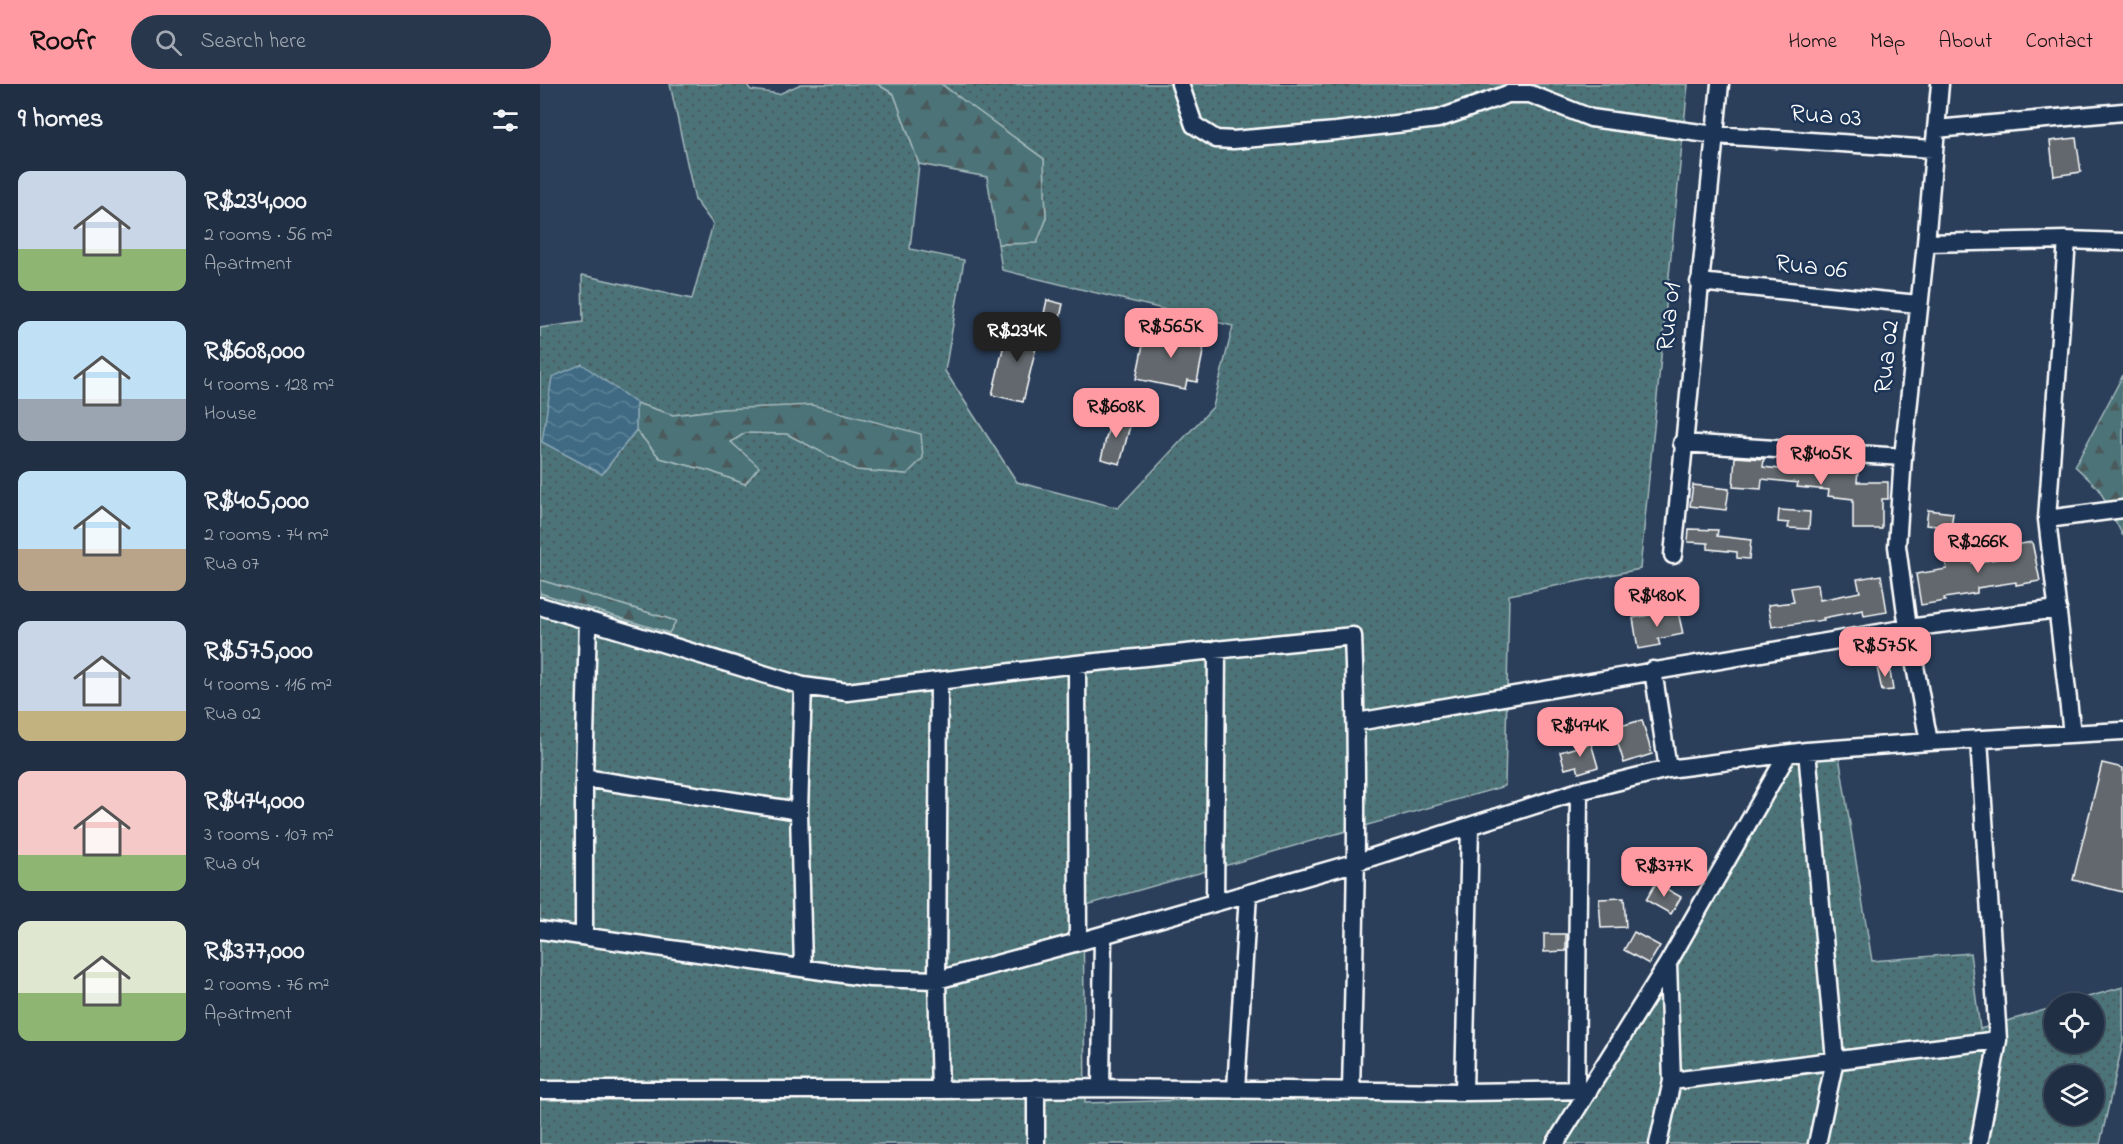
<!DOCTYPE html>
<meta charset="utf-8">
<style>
body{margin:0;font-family:"Indie Flower",sans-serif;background:#28374b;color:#f1f3f6;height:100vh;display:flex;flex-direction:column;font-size:22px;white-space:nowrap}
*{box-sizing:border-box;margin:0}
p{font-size:20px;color:#a2a9b2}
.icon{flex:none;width:33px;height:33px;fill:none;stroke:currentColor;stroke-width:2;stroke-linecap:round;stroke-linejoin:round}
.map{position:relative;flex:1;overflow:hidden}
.sheet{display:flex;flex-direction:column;background:#202f44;width:540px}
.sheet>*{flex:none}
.buttons{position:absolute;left:1504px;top:909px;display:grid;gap:12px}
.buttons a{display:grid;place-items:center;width:60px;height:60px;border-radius:50%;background:#202f44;box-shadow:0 2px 4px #0004,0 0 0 2px #3d4a5d;font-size:30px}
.price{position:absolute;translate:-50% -51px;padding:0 14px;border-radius:12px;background:#ff9aa2;color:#111;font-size:20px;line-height:39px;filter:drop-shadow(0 2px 3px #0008)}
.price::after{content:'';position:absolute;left:50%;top:36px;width:18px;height:14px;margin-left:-9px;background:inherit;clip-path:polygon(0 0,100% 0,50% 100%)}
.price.selected{background:#222;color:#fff}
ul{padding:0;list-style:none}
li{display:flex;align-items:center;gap:18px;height:150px;padding:0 18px}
li span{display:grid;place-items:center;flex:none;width:168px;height:120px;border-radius:12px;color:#555}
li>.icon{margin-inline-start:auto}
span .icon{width:72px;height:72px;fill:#fffc;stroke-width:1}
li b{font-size:26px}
h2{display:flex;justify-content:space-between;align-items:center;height:72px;padding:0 18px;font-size:26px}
header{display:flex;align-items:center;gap:36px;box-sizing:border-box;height:84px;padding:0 30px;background:#ff9aa2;color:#111}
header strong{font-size:28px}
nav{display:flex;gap:33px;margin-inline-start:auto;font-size:21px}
.search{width:420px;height:54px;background:#28374b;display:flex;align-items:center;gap:15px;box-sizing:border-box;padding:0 21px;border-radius:33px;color:#a2a9b2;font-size:22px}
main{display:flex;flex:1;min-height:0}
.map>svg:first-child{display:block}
</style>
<header>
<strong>Roofr</strong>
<div class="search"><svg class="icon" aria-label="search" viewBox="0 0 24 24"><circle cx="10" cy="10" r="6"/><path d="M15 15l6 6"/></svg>Search here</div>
<nav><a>Home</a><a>Map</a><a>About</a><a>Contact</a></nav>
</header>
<main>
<section class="sheet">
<h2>9 homes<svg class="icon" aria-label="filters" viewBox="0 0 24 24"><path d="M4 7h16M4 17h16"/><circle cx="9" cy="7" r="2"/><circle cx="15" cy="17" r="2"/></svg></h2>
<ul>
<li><span style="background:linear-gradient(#c9d6e8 65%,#8fb573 0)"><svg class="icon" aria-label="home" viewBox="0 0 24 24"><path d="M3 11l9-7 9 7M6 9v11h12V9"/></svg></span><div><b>R$234,000</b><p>2 rooms · 56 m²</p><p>Apartment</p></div></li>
<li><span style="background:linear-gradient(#bfe0f5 65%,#9aa5b1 0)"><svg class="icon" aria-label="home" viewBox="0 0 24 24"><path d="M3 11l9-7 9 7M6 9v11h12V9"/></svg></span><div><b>R$608,000</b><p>4 rooms · 128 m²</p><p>House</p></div></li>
<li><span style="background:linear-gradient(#bfe0f5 65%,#b9a48a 0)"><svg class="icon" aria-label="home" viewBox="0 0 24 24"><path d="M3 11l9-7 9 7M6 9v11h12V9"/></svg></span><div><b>R$405,000</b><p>2 rooms · 74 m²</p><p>Rua 07</p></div></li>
<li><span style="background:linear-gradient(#c9d6e8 75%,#c2b280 0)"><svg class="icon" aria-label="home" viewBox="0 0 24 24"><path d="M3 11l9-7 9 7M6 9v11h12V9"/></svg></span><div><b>R$575,000</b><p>4 rooms · 116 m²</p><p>Rua 02</p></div></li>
<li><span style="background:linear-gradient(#f6c9c9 70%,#8fb573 0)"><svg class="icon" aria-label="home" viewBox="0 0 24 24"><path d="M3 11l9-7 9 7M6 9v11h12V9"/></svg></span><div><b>R$474,000</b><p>3 rooms · 107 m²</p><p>Rua 04</p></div></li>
<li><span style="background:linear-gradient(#dfe7d0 60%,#8fb573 0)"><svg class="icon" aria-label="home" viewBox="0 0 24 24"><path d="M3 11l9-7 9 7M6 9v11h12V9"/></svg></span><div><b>R$377,000</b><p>2 rooms · 76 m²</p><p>Apartment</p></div></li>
</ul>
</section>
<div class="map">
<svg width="1583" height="1060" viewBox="0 0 1583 1060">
<defs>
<pattern id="grass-dots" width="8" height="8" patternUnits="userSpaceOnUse" patternTransform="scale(1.5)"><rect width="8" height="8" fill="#4b7378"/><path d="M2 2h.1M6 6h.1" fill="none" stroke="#4c5a5b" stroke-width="1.8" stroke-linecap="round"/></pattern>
<pattern id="forest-firs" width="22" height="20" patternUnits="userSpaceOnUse" patternTransform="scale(1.5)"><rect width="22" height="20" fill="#4b7378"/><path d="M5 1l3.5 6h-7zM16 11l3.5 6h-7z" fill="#4c5a5b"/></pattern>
<pattern id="water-waves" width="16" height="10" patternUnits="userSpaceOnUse" patternTransform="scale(1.5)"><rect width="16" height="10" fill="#3f6b84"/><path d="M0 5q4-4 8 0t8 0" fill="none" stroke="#5c8196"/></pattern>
</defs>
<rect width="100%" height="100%" fill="#2b3f5b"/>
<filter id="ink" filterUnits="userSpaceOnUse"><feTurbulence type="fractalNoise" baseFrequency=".0167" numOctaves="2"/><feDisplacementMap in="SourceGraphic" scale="12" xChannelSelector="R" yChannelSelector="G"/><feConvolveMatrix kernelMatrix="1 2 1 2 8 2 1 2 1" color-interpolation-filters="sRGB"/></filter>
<g filter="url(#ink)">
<!-- grass -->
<path fill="url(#grass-dots)" stroke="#a5b9bc" stroke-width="1.5" fill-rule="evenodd" d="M130 0H206L211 6 239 10 261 0H337L354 10 379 80 370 165 424 176 405 287 477 398 578 424 673 323 693 242 462 186 458 160 496 159 506 136 504 75 401 0H1148L1100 485 969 511 965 702 543 822 545 1019 1042 1005 1256 675 1299 672 1332 877 1430 869 1440 945 1515 923V958H1554V920L1527 919 1583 903V958L1560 1060H0V509L128 548 136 537 0 496V244L43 238 42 191 152 215 173 140 155 116ZM42 281 96 319 133 331 183 325 367 390 317 386 247 350 205 349 191 358 205 400 170 387 120 374 96 346 62 390ZM1515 992H1554V1030H1515Z"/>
<!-- forest -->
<path fill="url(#forest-firs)" stroke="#a5b9bc" stroke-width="1.5" d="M337 0H401L504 75 506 136 497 159 458 160 447 93 379 80 354 10Z
M1583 291V452L1559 405 1535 382Z
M96 319 133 331 183 325 272 321 381 350 383 374 367 390 316 386 247 350 205 349 191 358 219 383 205 400 170 387 120 374 96 346Z
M0 496 136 537 129 549 0 509Z"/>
<!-- water -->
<path fill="url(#water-waves)" stroke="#8ca6b5" stroke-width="1.5" d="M42 280 96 319V346L62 390 2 358 12 293Z"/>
<!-- building -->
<path fill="#62686d" stroke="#fff" stroke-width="1.5" d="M1536 54 1541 88 1514 92 1510 57Z
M507 216 523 220 517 247 501 243Z
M481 237 501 243 483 318 452 311 466 252 476 255Z
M606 246 642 253 643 249 666 253 657 298 647 296 645 305 596 295Z
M572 330 592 334 580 380 561 375Z
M1195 373 1224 375 1223 383 1259 387 1260 377 1285 379V382L1318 385 1317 398H1348V415H1342V445H1313V415L1288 412 1289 406 1257 403 1258 399 1222 395 1221 405 1193 403Z
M1153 401 1189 405 1186 426 1150 422Z
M1239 426 1270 428 1269 445 1248 444 1249 439 1238 438Z
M1388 426 1413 429 1411 443 1386 441Z
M1149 445 1178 446 1177 452 1211 456 1209 475 1197 474V468L1168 465V459L1148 458Z
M1492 458 1500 497 1476 501V498L1437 504V509L1404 514 1405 517 1381 521 1376 490 1407 485 1404 472 1431 468 1432 479 1471 473 1469 462Z
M1341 491 1347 528 1324 532 1323 526 1283 534 1284 536 1232 543 1228 521 1254 518 1251 504 1278 500 1280 516 1320 508 1317 495Z
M1137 523 1143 550 1118 555 1120 561 1098 565 1093 534 1120 529 1119 527Z
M1349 581 1353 606 1342 607 1337 583Z
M1102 636 1112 670 1084 679 1073 644Z
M1051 659 1058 683 1039 689 1037 682 1025 685 1020 668Z
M1562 679 1583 684V808L1533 796Z
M1116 799 1141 813 1131 830 1106 816Z
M1084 814 1086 843 1061 844 1059 815Z
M1094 848 1120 862 1109 880 1084 866Z
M1004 850H1026V867L1004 868Z"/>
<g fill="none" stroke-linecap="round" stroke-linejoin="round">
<defs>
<path id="minor" d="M640 0 654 41 676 55 693 56 796 47 898 35 968 10H990L1051 34 1175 51 1393 65
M1396 45 1583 28
M1527 156 1507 435 1532 650
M1386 159 1527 156 1583 158
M1159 198 1378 220
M1142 359 1363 373
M1507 435 1583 425
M1133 471 1180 0
M0 522 263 602 307 608 537 580 813 552C819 703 815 854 811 1005
M537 580 538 858
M1113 586 1128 685
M399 597 397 896 400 1006
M817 638 1368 544 1518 525
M1389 658 1368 544 1357 462 1363 373 1386 159 1400 0
M1267 667 1295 976 1277 1060
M44 694 259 727
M675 818 677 565
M0 846 330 894 397 896 538 858 817 778 1039 707 1128 685 1267 667 1389 658 1583 647
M44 852V694L48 536
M263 883 259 727 263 602
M1132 997 1458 956
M496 1004V1060
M561 1004 563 851
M696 1005 708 810
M1036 1005 1039 707
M0 1006H400L561 1004 924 1008 1048 1006
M924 1008 930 742
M1015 1060 1128 879 1247 671
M1118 1060 1132 997 1128 879
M1439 1060 1458 956 1439 655"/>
</defs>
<!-- minor casing -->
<use href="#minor" stroke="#fff" stroke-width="21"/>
<!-- minor -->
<use href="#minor" stroke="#1d3557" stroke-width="16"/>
</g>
</g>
<g text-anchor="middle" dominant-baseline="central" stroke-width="5" stroke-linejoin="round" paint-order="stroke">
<!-- street labels -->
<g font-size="26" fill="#fff" stroke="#1d3557">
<text transform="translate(1286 33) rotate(4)">Rua 03</text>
<text transform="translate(1271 184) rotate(6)">Rua 06</text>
<text transform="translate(1130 233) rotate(-84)">Rua 01</text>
<text transform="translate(1348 273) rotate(-84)">Rua 02</text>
</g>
</g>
</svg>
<div class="buttons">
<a><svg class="icon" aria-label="locate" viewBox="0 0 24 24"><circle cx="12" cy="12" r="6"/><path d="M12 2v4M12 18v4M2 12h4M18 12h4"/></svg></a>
<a><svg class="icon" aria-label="layers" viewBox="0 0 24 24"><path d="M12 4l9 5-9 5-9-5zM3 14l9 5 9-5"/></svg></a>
</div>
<b class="price" style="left:631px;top:275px">R$565K</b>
<b class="price selected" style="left:477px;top:279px">R$234K</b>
<b class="price" style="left:576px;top:355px">R$608K</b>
<b class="price" style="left:1281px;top:402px">R$405K</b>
<b class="price" style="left:1438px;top:490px">R$266K</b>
<b class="price" style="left:1117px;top:544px">R$480K</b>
<b class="price" style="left:1345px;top:594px">R$575K</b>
<b class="price" style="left:1040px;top:674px">R$474K</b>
<b class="price" style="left:1124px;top:814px">R$377K</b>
</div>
</main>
